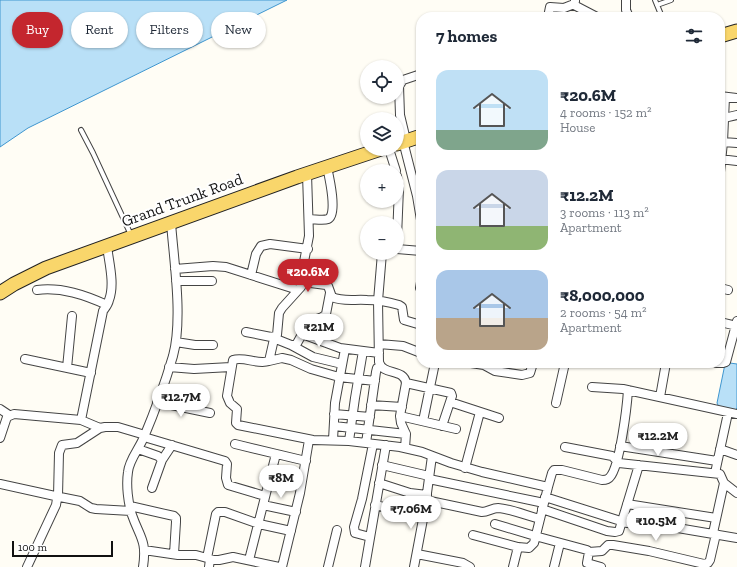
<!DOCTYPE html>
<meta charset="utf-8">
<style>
body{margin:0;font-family:"Zilla Slab",serif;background:#f6f6f7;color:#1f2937;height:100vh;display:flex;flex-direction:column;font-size:15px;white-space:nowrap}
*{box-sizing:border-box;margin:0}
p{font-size:13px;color:#747a83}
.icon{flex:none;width:22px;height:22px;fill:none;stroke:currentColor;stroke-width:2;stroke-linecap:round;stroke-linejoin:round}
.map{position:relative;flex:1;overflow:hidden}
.drawer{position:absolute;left:416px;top:12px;width:309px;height:356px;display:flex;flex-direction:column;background:#fff;border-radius:16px;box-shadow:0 1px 3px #0004}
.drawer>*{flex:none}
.hud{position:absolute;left:12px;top:12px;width:344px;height:36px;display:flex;gap:8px}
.buttons{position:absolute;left:360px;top:60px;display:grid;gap:8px}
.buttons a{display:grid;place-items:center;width:44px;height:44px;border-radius:50%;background:#fff;box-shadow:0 1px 3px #0004;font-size:20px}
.scale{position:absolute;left:12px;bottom:10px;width:101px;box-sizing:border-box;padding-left:4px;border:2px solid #111;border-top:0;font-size:11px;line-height:14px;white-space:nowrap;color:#111;-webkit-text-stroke:3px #fff;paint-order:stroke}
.price{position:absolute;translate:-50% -34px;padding:0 9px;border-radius:14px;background:#fff;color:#222;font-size:13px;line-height:26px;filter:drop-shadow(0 1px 2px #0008)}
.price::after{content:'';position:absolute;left:50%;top:24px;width:12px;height:9px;margin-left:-6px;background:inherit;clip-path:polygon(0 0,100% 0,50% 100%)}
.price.selected{background:#c4262e;color:#fff}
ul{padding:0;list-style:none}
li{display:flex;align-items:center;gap:12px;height:100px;padding:0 20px}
li span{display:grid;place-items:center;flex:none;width:112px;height:80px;border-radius:12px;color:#555}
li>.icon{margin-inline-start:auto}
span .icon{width:48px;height:48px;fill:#fffc;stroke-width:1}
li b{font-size:17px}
h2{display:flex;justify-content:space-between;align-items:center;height:48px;padding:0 20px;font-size:17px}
.chip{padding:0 14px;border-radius:18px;background:#fff;box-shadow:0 1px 3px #0004;font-size:14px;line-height:36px}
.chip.selected{background:#c4262e;color:#fff}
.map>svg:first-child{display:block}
</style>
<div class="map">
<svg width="737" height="567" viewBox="0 0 737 567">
<rect width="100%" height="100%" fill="#fffdf5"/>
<!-- water -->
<path fill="#b9e0f7" stroke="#3f96cf" d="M0 0H287L28 128 0 147Z
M730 363 737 364V408L734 411 719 407 717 403 725 364Z"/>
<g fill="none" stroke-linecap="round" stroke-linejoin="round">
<defs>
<path id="lane" d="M655 0 662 17
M657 5 671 0
M81 130 93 153 131 235"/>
<path id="street" d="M626 0V10L629 17
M575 1 574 5 597 17
M548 17 550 7 564 8 574 4
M720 96 737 98
M720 117 724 118 737 115
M406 140 400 115 399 86 403 80 421 74
M403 141 417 196 421 220
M723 142 737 143
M389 149 396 171
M720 159 737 161
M720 172 723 142 725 97
M307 174 309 236 301 277 303 282 326 285 328 286 332 297C343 302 355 299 367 300 377 300 389 302 399 305L402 307 404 320 421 325
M397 176 399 188 397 237
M309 219C315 219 323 221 328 219 338 215 329 176 327 167
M397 249 421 251
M382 253 378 301 379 362C383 376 404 368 406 383L400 416 401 423 406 434 405 448
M175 269 213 266 226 267 298 290
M251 275 256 254 261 246 270 244 308 249
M176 281H212
M420 288 421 282
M720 288 728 290
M37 290C62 287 85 295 107 305
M720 322 737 326
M246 332 271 337 277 335 279 313 282 308 301 287
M302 334 340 348 379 353
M271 337 291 345H296L309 322C314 318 321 320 326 314L330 293
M274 339 269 361C257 365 244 356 233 360L227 396 230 403 237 409 236 423 238 425 313 440 349 441 400 447 422 452 451 463 482 472 548 487
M176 342 195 345H213
M379 344 403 346 421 353
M291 345 313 357 342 364
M25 359 91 373
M269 361 282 358 291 360 311 369 339 377 375 381
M471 363 484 365 495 371 522 375 530 373 533 363
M716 363H723L726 362 737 321
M169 367 194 369 231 367
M67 368 72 316
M406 383 451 393 452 396 442 426
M592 387 623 389 737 414
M660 397 666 363
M157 402 210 413
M450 402 499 418
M556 403 565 363
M371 405 402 407
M0 409 9 415
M334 414 370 417
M400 416 456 429
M81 420 103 311C105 308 108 305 109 300 115 284 109 263 107 246
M423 421 435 363
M334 426 406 434
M144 437 225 461 227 464 226 478 228 485 265 496
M0 438 7 417 14 414 81 420 100 428
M333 440 335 403 345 349
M349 441 355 398 363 351
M366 443 376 372 377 368 381 366
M235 444 306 461
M620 446 717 461
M565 447 612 456 619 463 720 474 724 483 737 493
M138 449 158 456 162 460 152 488
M720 449 737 455
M432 456 427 493V498L430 501 482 512C488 512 492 508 498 508 512 509 527 516 540 519
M162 460 172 445
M382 465 429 476
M465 468 480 412
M715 473 728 413
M429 479 544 503
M379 483 410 493 427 495
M0 484 55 496 57 499 56 505 27 567
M55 496 80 501 91 508 96 509 131 511
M58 496 59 453 62 445 77 443 100 428 105 427H118L145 435
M545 497 627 523 660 525 737 538
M627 504 716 518
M263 505 296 512
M375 505 424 516
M130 506 174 516 176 518V522L174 554
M542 509 607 531 615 532 619 531 639 465
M495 524 535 536 587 550 589 552 587 563 601 567
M713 533 724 483
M473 535 518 547 529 548 534 543 548 487 552 473 554 470H562L602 480C605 480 608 480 610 477 620 466 627 406 628 390
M370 537 355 533 354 527 362 499 373 444
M144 550 178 555H196L214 560H219L233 557 279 567
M589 552 602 551 608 545H613L649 551 704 564 708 563 710 560 716 534
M417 554 463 563 470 567
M207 558 216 514 218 512H225L259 524 291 531
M249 560 276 454
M143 567C147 540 140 538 132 515 128 503 126 485 128 472 129 460 139 449 144 437 155 411 165 383 173 356 183 319 174 262 171 223
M209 567 210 559
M282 567 300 493 309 440
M328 567 337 530
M365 567 386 445
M414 567 427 498
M513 567 518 547
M554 567 560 543"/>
<path id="primary" d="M720 36 737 31
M397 144 421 136
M0 293 14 284 46 268 297 177 381 149"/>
</defs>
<!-- lane casing -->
<use href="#lane" stroke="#444" stroke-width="6"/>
<!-- street casing -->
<use href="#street" stroke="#444" stroke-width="10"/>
<!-- primary casing -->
<use href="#primary" stroke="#222" stroke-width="15"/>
<!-- lane -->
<use href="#lane" stroke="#fff" stroke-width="4"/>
<!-- street -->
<use href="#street" stroke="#fff" stroke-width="8"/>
<!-- primary -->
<use href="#primary" stroke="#f9d66b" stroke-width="13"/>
</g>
<g text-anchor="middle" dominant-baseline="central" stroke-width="4" stroke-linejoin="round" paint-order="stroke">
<!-- street labels -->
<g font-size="16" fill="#111" stroke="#fff">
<text transform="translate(182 200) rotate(-20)">Grand Trunk Road</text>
</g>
</g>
</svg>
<div class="buttons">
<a><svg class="icon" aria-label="locate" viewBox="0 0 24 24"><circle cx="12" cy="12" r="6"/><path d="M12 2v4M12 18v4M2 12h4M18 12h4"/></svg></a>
<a><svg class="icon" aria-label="layers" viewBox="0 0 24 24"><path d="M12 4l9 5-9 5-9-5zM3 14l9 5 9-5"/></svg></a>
<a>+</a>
<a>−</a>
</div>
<div class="scale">100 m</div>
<b class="price selected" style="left:308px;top:293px">₹20.6M</b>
<b class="price" style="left:319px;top:348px">₹21M</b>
<b class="price" style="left:181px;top:418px">₹12.7M</b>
<b class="price" style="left:658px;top:457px">₹12.2M</b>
<b class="price" style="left:281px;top:499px">₹8M</b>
<b class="price" style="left:411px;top:530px">₹7.06M</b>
<b class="price" style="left:656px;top:542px">₹10.5M</b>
<div class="hud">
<a class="chip selected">Buy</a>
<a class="chip">Rent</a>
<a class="chip">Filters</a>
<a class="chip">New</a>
</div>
<section class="drawer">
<h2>7 homes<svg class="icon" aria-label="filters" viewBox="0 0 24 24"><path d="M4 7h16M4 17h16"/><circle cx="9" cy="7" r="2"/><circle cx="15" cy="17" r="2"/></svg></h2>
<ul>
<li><span style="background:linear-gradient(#bfe0f5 75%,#7fa58c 0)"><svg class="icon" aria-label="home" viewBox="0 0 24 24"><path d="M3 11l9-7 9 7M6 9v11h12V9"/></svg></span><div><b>₹20.6M</b><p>4 rooms · 152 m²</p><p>House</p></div></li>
<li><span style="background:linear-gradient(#c9d6e8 70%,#8fb573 0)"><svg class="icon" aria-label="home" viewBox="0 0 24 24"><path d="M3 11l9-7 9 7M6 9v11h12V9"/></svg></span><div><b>₹12.2M</b><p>3 rooms · 113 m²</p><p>Apartment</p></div></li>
<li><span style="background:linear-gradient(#a9c7e8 60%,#b9a48a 0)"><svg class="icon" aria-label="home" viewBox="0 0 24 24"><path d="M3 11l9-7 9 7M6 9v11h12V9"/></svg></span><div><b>₹8,000,000</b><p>2 rooms · 54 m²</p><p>Apartment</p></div></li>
</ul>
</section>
</div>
